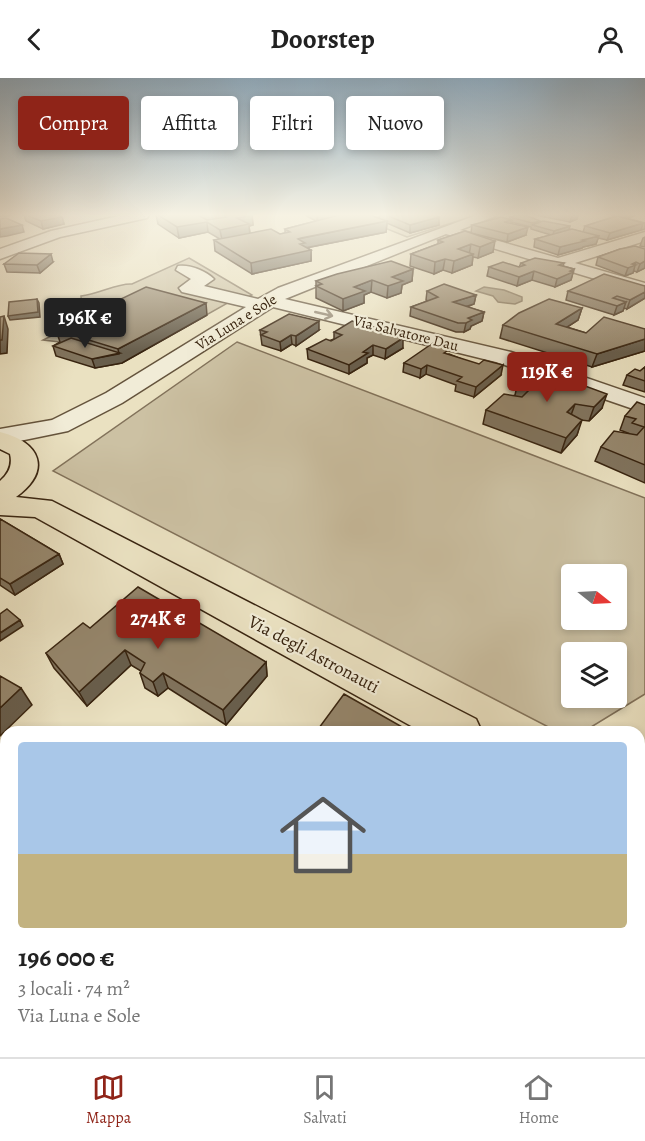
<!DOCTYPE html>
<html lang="it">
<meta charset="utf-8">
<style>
body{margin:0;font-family:Alegreya,serif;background:#f2f2f2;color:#222;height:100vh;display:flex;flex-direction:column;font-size:22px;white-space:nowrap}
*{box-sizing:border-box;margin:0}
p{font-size:20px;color:#767676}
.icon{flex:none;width:33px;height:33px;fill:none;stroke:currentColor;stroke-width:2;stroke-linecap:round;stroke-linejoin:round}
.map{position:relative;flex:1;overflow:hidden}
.sheet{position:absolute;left:0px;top:648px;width:645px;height:332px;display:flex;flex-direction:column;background:#fff;border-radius:18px 18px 0 0;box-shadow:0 3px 9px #0003}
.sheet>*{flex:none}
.guide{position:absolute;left:18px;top:18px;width:609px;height:54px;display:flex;gap:12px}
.needle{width:39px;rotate:108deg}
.fabs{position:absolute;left:561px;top:486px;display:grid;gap:12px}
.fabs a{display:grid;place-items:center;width:66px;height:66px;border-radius:6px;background:#fff;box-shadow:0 3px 9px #0003;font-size:30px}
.price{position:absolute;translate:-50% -51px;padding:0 14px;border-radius:6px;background:#8f2418;color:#fff;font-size:20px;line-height:39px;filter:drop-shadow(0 2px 3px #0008)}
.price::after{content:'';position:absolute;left:50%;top:36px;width:18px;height:14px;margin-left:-9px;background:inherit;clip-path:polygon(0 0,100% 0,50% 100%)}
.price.current{background:#222;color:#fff}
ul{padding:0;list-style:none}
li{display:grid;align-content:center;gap:12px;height:318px;padding:0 18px}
li span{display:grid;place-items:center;height:186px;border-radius:6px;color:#555}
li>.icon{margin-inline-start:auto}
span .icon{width:108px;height:108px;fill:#fffc;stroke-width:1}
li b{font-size:26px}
.chip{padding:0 21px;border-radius:6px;background:#fff;box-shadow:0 3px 9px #0003;font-size:21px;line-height:54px}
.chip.current{background:#8f2418;color:#fff}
header{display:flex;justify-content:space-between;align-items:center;height:78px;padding:0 18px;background:#fff;font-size:27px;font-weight:700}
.menu{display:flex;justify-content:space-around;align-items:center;height:84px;border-top:2px solid #e0e0e0;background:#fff;font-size:16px;color:#767676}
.menu a{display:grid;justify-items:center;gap:3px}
.menu .current{color:#8f2418}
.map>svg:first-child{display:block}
</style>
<header><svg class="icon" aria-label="back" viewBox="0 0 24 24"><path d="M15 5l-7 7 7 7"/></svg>Doorstep<svg class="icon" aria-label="person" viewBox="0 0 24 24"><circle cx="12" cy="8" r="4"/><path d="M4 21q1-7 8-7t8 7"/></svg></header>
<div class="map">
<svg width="645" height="979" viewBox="0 0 645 979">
<rect width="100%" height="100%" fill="#eae1c1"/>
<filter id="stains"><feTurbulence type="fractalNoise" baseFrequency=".00333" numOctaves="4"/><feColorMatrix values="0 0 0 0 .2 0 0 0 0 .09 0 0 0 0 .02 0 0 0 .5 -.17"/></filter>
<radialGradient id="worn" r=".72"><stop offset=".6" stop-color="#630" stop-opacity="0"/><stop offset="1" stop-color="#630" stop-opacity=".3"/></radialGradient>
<!-- green -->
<path fill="#ccc1a3" stroke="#82725a" stroke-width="1.5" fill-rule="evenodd" d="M387 137 410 154 424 151 420 137H477L407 159 365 142Z
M189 180 252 217 238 225 231 223 121 285 60 264 43 262 78 245 70 242 82 236 81 218C99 216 117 205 132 206Z
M237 264 645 420V616L583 654H558L53 393ZM616 496V542H572V496ZM616 574V620H572V574Z"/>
<!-- water -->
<path fill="#ada185" stroke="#7e6f56" stroke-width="1.5" d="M484 209 504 212 522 219V223L515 226 498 224 493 218 476 213Z"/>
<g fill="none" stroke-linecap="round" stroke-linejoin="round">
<defs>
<path id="minor" d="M123 137H149L147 140 60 159 0 181V171L51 153Z
M477 137H498L460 152 558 180 645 154V163L575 185 645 205V216L446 156 285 221 511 274 645 320V335L496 284 273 229 122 325 68 353 0 367V351L52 342 106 315 246 229 182 214 179 210 191 201 176 192 178 188C189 186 206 193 214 201L204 208 258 221 278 210Z"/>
<path id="major" d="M0 354C40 364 53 392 16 419L52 423 476 641 482 654H422L35 439 0 437V403C8 396 13 388 10 376L0 371Z
M639 723 645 726V774L639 771Z"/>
</defs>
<!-- minor casing -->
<use href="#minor" stroke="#64533c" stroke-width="3"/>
<!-- major casing -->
<use href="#major" stroke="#382410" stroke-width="3"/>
<!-- minor -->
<use href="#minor" fill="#f1ecd7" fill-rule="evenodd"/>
<!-- major -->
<use href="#major" fill="#eae1c1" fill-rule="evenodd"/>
</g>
<!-- wall -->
<path fill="#80735d" stroke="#382410" stroke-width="1.5" d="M24 137H60L62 139 64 146 43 151 26 143Z
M156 137H252L253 147 249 148 250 155 280 156 285 155V151L316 143 305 137H370L379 141 380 137H435L439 147 410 155 387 145 386 154 306 170 311 172V183L252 196 215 173 214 162 220 161 208 154 179 160 158 146Z
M535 137H578L577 141 570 144Z
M611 137H636L626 140 645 145V151L607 162 598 160 596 166 583 169 582 170 558 177 534 169 535 161 551 157 531 151V149L511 144V146L526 157 507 164 471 155 472 147 510 141V139L583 154 585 148 616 138Z
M465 153 493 174 478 180 473 179 472 187 452 195 443 192 434 196 410 188 411 176 438 166V162Z
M645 159V169L640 168 643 160Z
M620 171 645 190 637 194 634 193 633 195 625 198 596 187 598 179Z
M53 184 40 195 7 194 4 186Z
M521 185H564L563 188 574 191 571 202 555 209 532 202 517 208 487 198 489 189H519Z
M413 191 412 203 402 207 401 215 387 220 371 214 364 217V225L343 233 316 220V203Z
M645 208V220L627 231 624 230 623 233 614 237 566 222 568 213Z
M427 213 476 217 474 226 467 229 484 234 482 243 471 248 470 251 464 254H456L410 238 411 229 428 223 426 222Z
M582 230 578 242 567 249 586 255 645 251V273L592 289 500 260 503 247Z
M207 237 122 285 95 290 56 278 53 268 60 264 56 252Z
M260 252H319L296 268 292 266 281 273 262 267Z
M334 254 387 255 403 270 385 281 373 277 367 280V285L349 296 308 281 307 271 334 261Z
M449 276 501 297 474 319 455 313 456 307 426 296 420 300 403 294 404 285Z
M645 289V314L623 307 627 297 640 293Z
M518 304 602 330 589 343 581 342 577 357 561 375 483 346 486 332 515 317Z
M645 327V405L595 383 601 369 628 355 620 352 625 338Z
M0 441 59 476 63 486 15 517 0 507Z
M90 550 266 584 267 598 226 647 168 610 158 618 145 610 140 595 141 593 131 587 87 628 54 590 46 575Z
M639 781 645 785V979H639L631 974H639Z"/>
<!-- shaded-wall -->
<path fill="#685e4c" stroke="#382410" stroke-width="1.5" d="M0 137H12L1 139Z
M57 137H60V139H62L64 146 43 151 41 143Z
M197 137H216V143L207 145 208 154 179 160 177 149Z
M252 137 253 147 249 148 250 157 222 162 220 152 237 140Z
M317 137H346L317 144Z
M572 137H578L577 141 570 144Z
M626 137H636L625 141Z
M439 139V147L410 155V147Z
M387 143 386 154 305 170 311 172V183L252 196 251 185 298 161Z
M643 145 641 152 607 162 610 155Z
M22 147 24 154 7 158 0 159V151Z
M570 148 569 152 553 157 554 153Z
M528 149 526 157 507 164 508 156Z
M599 158 596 166 583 169 582 170 558 177 560 169 582 162Z
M495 163 493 174 478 180 480 169Z
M471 166 469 177 458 171Z
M51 176 53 184 40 195 37 187Z
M473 176 472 187 452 195 454 183Z
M445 181 443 192 434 196 435 184Z
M645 183V190L637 194 640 186Z
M636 184 633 195 625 198 628 190 632 186Z
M413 191 412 203 402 207 401 215 387 220 388 208 392 199Z
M574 191 571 202 555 209 557 201Z
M534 193 532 202 517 208 519 199Z
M372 202 371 214 364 217V225L343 233V221L354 209Z
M645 214V220L627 231 630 222Z
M476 217 474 226 452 233 453 224Z
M37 221 39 225 40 239 10 242 8 238Z
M626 224 623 233 614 237 617 228Z
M206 225 207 237 122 285 95 290 92 281 119 276 118 271Z
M582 230 578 242 552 259 556 246Z
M484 234 482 243 471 248 470 251 464 254 466 245 468 240Z
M4 238 8 251 7 275 0 276V262Z
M319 243V252L296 268V258Z
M291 257 292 266 281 273 280 264Z
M403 260V270L385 281 386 271Z
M645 261V273L592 289 597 276Z
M373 267V277L367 280V285L349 296V287L363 274Z
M427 287 426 296 420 300 421 291Z
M503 287 501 297 474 319 476 309Z
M607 316 602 330 589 343 594 329Z
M575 326 570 340 567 334Z
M582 342 577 357 561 375 566 360Z
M59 476 63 486 15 517 10 506Z
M20 542 23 548 0 563V555Z
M125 572 131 587 87 628 79 614Z
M266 584 267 598 226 647 223 632Z
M163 595 168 610 158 618 153 604Z
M21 610 32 627 0 658V630Z
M6 863V889L0 897V871Z"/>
<!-- building -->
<path fill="#95866c" stroke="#382410" stroke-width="1.5" d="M26 137H57L62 139 41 143Z
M158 137H198L207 142 226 139 223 137H252L237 140 249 146 220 152 207 144 177 149Z
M339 137H370L387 143 301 160 298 161 305 165 300 166 311 172 251 185 214 162 271 151 280 156 290 154 285 151Z
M386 137H435L439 139 410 147Z
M517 137H526L540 143 532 145 510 139Z
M617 138 643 145 610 155 585 148Z
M501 139 512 142 504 144 528 149 508 156 472 147Z
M6 140 22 147 0 151V141Z
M543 143 570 148 554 153 532 147Z
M572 151 599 158 582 162 585 163 560 169 535 161Z
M465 153 495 163 480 169 471 166 458 171 473 176 454 183 445 181 435 184 411 176 443 164 438 162Z
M635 168 645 171V183L640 186 636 184 632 186 636 187 628 190 598 179 620 171Z
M19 175 51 176 37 187 4 186Z
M535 180 564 185 559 187 574 191 570 193 573 194 557 201 534 193 519 199 489 189 503 184 519 189 525 187 521 185Z
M391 183 413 191 392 199 403 203 388 208 372 202 354 209 365 213 343 221 316 208 322 206 316 203 337 196Z
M604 196 645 208V214L630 222 617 218 613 220 626 224 617 228 568 213Z
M444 206 476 217 453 224 484 234 468 240 472 242 466 245H458L411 229 438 219 427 213Z
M146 209 206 225 118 271 56 252Z
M37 221 38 234 8 238 9 224Z
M549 221 582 230 556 246 586 255 604 239 645 251V261L597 276 503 247 519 235Z
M289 236 319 243 296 258 291 257 280 264 261 257 267 254 260 252Z
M4 238 2 262H0V239Z
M352 243 388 253 385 254 403 260 386 271 373 267 363 274 368 275 349 287 307 271 326 261 331 263 342 257 334 254Z
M71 260 120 275 92 281 53 268Z
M433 265 450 271 444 275 479 286 484 282 503 287 476 309 457 303 462 299 427 287 421 291 404 285Z
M645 289V303L627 297 635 291 640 293Z
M532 292 556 299 558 298 607 316 594 329 575 326 567 334 582 342 566 360 486 332 504 316 522 319 530 311 524 309 527 307 518 304Z
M637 324 645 327V387L601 369 614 353 637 357 644 349 632 345 636 341 625 338Z
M0 441 59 476 10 506 0 500Z
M138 509 266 584 223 632 163 595 153 604 140 595 145 585 125 572 79 614 46 575 83 545 90 550Z
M7 531 20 542 0 555V536Z
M0 598 21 610 0 630Z
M344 616 411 654H316Z
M0 725 6 729V863L0 871Z
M639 781 645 785V968L639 964Z
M141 974H330L327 979H240L235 975 233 979H138Z"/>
<!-- one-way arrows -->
<defs><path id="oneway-shaft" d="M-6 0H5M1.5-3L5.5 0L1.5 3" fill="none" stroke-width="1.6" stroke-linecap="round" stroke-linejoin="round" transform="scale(1.5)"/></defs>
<use stroke="#948874" href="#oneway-shaft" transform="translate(324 236) rotate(13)"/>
<!-- sky -->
<linearGradient id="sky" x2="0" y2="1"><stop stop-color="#90acc0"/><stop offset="0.5" stop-color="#f6f2e3"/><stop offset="1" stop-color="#f6f2e3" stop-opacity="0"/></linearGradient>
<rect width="645" height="274" fill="url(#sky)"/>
<g text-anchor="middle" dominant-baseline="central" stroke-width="4.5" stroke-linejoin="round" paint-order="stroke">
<!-- far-street labels -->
<g font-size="15" fill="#382410" stroke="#f1ecd7">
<text transform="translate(236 244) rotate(-32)">Via Luna e Sole</text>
<text transform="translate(406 255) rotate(14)">Via Salvatore Dau</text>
</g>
<!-- street labels -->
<g font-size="18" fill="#382410" stroke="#f1ecd7">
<text transform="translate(314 576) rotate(28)">Via degli Astronauti</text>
</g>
</g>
<rect width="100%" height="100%" filter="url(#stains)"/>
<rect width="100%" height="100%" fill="url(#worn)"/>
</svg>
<div class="fabs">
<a><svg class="needle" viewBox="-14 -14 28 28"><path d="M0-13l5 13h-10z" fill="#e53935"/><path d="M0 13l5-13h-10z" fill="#767676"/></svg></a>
<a><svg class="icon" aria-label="layers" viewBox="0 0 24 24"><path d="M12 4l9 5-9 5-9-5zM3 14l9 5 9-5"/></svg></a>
</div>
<b class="price current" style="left:85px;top:271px">196K €</b>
<b class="price" style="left:547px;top:325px">119K €</b>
<b class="price" style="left:158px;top:572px">274K €</b>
<div class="guide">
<a class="chip current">Compra</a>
<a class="chip">Affitta</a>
<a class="chip">Filtri</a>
<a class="chip">Nuovo</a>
</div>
<section class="sheet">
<ul>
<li><span style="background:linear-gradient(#a9c7e8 60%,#c2b280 0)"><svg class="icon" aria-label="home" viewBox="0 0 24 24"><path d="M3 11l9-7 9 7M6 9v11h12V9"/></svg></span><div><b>196 000 €</b><p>3 locali · 74 m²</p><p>Via Luna e Sole</p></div></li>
</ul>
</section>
</div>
<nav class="menu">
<a class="current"><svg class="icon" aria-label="map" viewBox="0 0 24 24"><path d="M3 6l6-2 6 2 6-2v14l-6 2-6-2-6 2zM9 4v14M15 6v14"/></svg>Mappa</a>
<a><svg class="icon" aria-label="saved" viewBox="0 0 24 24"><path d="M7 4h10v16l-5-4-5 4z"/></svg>Salvati</a>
<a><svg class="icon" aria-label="home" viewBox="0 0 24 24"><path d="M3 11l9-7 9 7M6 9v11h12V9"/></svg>Home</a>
</nav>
